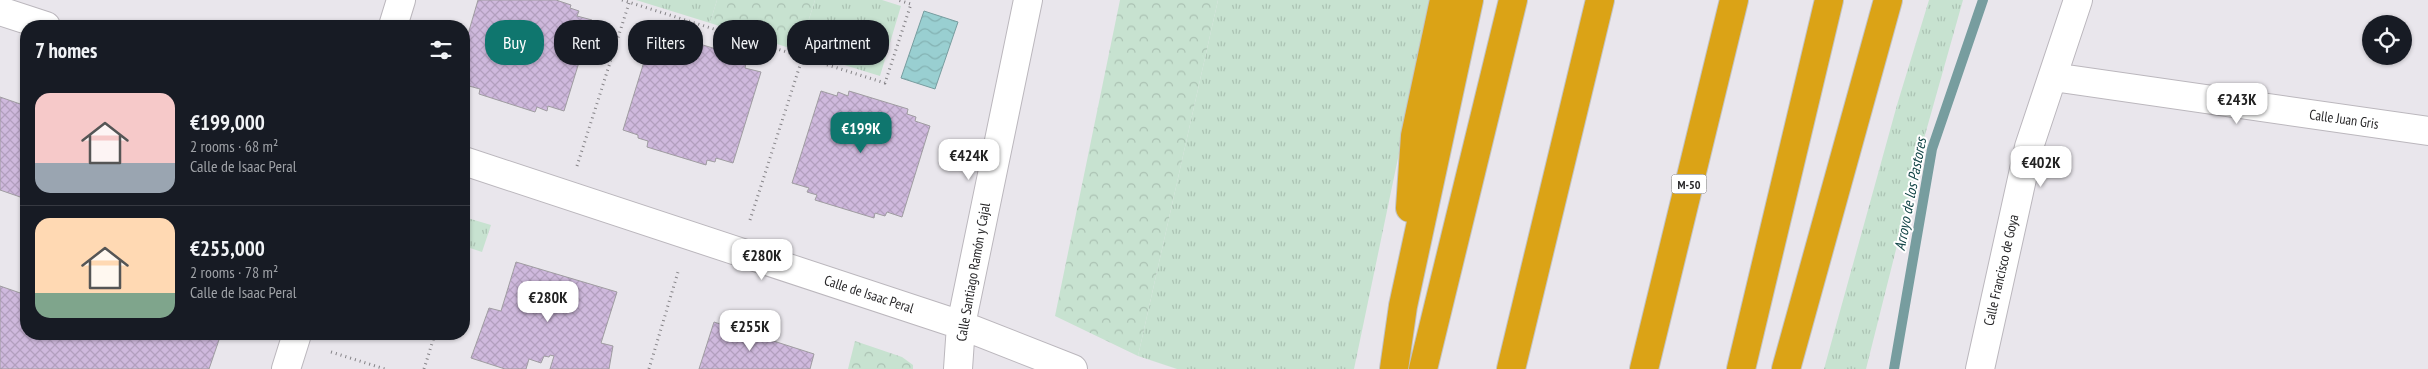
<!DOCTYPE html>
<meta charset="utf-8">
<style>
body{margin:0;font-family:"PT Sans Narrow",sans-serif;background:#20242c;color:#f1f3f6;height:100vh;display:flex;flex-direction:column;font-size:19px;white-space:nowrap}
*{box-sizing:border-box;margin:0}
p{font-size:16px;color:#9ea1a6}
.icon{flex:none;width:28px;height:28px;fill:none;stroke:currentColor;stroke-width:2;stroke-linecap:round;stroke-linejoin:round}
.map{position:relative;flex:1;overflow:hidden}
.details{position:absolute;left:20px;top:20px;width:450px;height:320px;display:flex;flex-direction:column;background:#171b24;border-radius:20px;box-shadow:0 1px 4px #0004}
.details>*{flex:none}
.hud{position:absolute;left:485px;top:20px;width:475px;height:45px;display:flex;gap:10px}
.controls{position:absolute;left:2362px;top:15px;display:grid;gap:10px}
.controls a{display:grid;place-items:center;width:50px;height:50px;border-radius:50%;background:#171b24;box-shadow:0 1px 4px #0004;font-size:25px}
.price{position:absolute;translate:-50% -42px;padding:0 11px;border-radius:10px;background:#fff;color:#222;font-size:16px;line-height:32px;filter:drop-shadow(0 1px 2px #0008)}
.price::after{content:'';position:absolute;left:50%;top:30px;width:15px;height:11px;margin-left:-8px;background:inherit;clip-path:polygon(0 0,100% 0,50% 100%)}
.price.on{background:#0f766e;color:#fff}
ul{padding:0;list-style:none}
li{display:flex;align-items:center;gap:15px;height:125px;padding:0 15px}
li+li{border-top:1px solid #363941}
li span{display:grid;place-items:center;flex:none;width:140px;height:100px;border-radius:15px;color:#555}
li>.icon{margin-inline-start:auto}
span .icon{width:60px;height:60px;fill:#fffc;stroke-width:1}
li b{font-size:21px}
h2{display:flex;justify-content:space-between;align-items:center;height:60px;padding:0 15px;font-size:21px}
.pill{padding:0 18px;border-radius:20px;background:#171b24;box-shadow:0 1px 4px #0004;font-size:18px;line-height:45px}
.pill.on{background:#0f766e;color:#fff}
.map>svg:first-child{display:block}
</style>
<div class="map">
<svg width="2428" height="369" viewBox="0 0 2428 369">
<defs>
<pattern id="grass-tufts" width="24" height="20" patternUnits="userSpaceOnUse" patternTransform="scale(1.25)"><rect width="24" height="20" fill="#c7e2d0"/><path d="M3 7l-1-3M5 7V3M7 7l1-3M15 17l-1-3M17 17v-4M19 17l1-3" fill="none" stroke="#abc2b3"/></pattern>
<pattern id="park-crowns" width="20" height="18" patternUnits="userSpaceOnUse" patternTransform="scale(1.25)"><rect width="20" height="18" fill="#c7e2d0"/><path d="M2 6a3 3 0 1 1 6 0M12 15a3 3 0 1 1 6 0" fill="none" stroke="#abc2b3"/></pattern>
<pattern id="water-waves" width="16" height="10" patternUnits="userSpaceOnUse" patternTransform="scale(1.25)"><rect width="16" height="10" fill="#99cfd1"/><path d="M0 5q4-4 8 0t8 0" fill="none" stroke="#84b2b3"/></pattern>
<pattern id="building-cross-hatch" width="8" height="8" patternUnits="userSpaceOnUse" patternTransform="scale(1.25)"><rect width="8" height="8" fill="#cfb9dd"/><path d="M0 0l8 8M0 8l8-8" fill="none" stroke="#b29fbe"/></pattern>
</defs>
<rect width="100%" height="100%" fill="#e9e6ec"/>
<!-- grass -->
<path fill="url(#grass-tufts)" d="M636 0H717L710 23Z
M815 0H882L901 6 880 76 799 51Z
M1218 0H1431L1354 369H1177L1138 356Z
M1929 0H1963L1923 142 1866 369H1824L1897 105Z
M464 217 491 225 482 252 464 246Z"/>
<!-- park -->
<path fill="url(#park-crowns)" d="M717 0H815L799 51 710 23Z
M1120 0H1218L1138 356 1055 316Z
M855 341 902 357 913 365V369H848Z"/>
<!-- water -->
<path fill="url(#water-waves)" stroke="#779d9f" d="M924 11 958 22 935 89 901 78Z"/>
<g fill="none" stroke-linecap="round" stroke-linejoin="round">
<!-- stream -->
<path stroke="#779d9f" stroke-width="10" d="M1894 369 1932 149 1983 0"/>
</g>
<!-- building -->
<path fill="url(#building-cross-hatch)" stroke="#9f9ca1" d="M478 0H556L571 5 570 8 579 11 577 16 592 20 564 111 548 106 547 111 537 107 535 112 479 94 480 89 469 86 470 83 464 81V48Z
M680 38 739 56 738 61 746 63 745 68 761 72 733 163 716 158 715 162 707 160 706 165 647 147 648 141 638 138V135L623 130 651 39 667 44 669 39 678 42Z
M821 91 837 96 838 92 848 96 849 91 908 109 907 114 916 117 915 121 930 126 902 217 887 212 885 216 875 213 874 218 815 200 817 195 807 192 809 188 792 183Z
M0 97 26 106V199L0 190Z
M516 262 617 292 601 343 613 346 609 369H550L554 356 550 355 549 357 544 356 541 363 529 359 526 369H505L471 358 489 308 501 311Z
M0 286 26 295V334H136L148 338 149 334H221L209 369H0Z
M714 322 814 354 810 369H699Z"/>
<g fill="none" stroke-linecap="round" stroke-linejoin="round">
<defs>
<path id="minor" d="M0 11 46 26
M393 26 401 0
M2053 77 2428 131
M464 161 961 325 1073 369
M286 369 297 334
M958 369 961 325 1028 0
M1980 369 2029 147 2078 0"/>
<path id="motorway" d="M1410 208 1415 136 1444 0
M1394 369 1403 306 1469 0
M1423 369 1513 0
M1511 369 1600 0
M1644 369 1734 0
M1741 369 1829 0
M1786 369 1888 0"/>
</defs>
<!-- minor casing -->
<use href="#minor" stroke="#bbb7bd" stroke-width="30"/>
<!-- motorway casing -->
<use href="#motorway" stroke="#c3c3c3" stroke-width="30"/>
<!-- path -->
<path stroke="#858387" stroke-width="3" stroke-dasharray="1 4" stroke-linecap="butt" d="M622 0 885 83 911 4 898 0
M577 166 630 0
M750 220 803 56
M331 352 385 369
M424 369 435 334
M649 369 678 272"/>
<!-- minor -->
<use href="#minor" stroke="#fff" stroke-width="28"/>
<!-- motorway -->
<use href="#motorway" stroke="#dba316" stroke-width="28"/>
</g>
<g text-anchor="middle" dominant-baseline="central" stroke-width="4" stroke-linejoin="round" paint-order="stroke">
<!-- shield labels -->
<rect fill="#fff" stroke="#686869" stroke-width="1" x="1671.5" y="174.5" width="35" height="19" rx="4"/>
<g font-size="12" font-weight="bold" fill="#282729">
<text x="1689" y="184">M-50</text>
</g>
<!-- street labels -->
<g font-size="14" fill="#282729" stroke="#fff">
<text transform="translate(2344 119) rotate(8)">Calle Juan Gris</text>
<text transform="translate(2001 270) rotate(-77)">Calle Francisco de Goya</text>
<text transform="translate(973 272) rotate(-80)">Calle Santiago Ramón y Cajal</text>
<text transform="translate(869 294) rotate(18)">Calle de Isaac Peral</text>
</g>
<!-- water labels -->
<g font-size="15" font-style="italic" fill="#124446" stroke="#fff">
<text transform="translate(1910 194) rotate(-79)">Arroyo de los Pastores</text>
</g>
</g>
</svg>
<div class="controls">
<a><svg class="icon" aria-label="locate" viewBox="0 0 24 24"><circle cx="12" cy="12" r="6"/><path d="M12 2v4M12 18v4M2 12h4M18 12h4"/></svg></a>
</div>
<b class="price" style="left:2237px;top:125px">€243K</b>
<b class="price on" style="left:861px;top:154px">€199K</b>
<b class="price" style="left:969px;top:181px">€424K</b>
<b class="price" style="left:2041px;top:188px">€402K</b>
<b class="price" style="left:762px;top:281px">€280K</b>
<b class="price" style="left:548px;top:323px">€280K</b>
<b class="price" style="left:750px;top:352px">€255K</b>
<div class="hud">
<a class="pill on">Buy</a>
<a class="pill">Rent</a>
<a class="pill">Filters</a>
<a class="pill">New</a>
<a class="pill">Apartment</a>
</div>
<section class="details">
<h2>7 homes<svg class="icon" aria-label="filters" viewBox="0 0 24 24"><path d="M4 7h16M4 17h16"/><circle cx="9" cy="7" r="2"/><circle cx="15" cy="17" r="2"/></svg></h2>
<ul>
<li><span style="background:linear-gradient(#f6c9c9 70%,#9aa5b1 0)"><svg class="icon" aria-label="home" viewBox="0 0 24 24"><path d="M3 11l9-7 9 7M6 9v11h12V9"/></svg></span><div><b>€199,000</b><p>2 rooms · 68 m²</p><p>Calle de Isaac Peral</p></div></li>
<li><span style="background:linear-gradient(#ffd9b3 75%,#7fa58c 0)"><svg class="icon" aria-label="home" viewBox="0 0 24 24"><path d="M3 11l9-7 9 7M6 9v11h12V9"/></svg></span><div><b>€255,000</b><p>2 rooms · 78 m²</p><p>Calle de Isaac Peral</p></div></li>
</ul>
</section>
</div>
